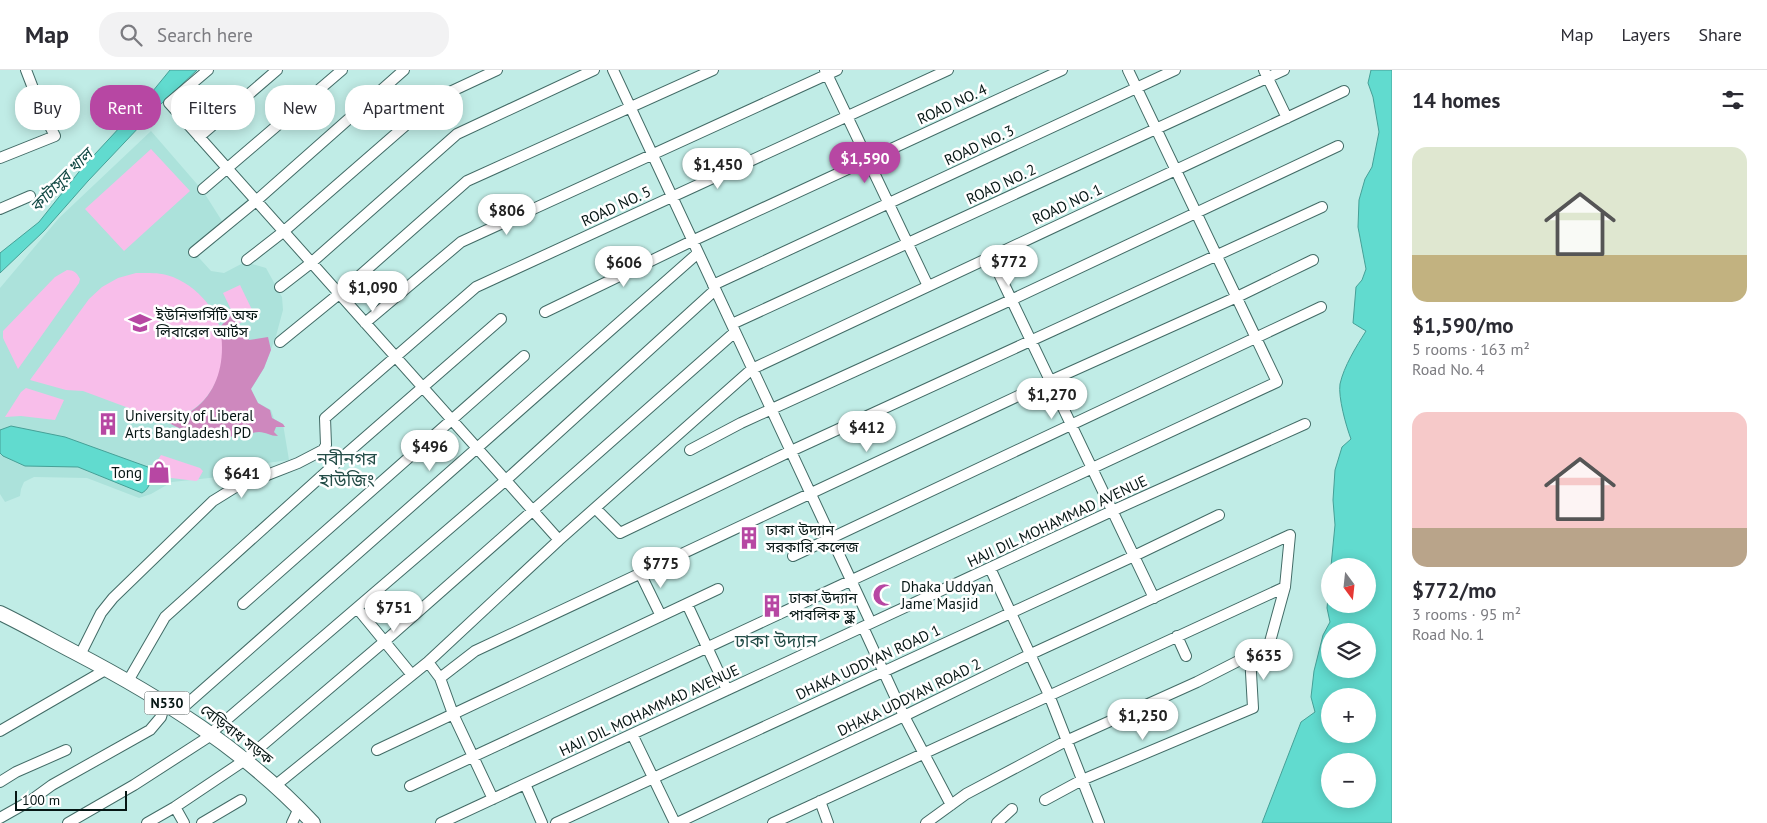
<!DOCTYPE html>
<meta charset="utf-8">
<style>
body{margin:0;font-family:"PT Sans","Noto Sans Bengali",sans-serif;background:#f2f2f3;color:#2b2b33;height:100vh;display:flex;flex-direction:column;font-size:19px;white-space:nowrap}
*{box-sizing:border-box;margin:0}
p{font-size:16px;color:#7c7c81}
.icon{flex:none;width:28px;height:28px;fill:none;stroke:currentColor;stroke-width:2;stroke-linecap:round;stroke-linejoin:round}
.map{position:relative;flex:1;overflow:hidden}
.drawer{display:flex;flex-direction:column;background:#fff;width:375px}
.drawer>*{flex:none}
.hud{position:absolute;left:15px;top:15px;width:475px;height:45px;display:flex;gap:10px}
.needle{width:32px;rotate:165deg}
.tools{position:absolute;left:1321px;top:488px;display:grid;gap:10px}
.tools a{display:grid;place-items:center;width:55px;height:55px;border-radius:50%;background:#fff;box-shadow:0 2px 12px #0003;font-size:25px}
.scale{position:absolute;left:15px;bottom:12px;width:112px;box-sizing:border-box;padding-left:5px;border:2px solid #061614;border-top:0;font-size:14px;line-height:18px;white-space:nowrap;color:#061614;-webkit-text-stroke:4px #fff;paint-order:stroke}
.price{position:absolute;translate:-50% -42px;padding:0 11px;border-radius:18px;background:#fff;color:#222;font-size:16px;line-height:32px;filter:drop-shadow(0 1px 2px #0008)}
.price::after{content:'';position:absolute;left:50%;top:30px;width:15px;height:11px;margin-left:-8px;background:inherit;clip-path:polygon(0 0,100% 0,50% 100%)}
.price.on{background:#b747a3;color:#fff}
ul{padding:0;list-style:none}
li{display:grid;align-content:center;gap:10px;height:265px;padding:0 20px}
li span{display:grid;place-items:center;height:155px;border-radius:15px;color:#555}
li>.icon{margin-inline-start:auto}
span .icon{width:90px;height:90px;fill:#fffc;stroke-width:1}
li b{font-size:21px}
h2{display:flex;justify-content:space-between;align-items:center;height:60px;padding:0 20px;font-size:21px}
.tag{padding:0 18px;border-radius:20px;background:#fff;box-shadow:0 2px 12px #0003;font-size:18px;line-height:45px}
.tag.on{background:#b747a3;color:#fff}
header{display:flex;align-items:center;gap:30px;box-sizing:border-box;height:70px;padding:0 25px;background:#fff;border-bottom:1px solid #e1e1e2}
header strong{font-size:24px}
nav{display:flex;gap:28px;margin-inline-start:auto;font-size:18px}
.search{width:350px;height:45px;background:#f2f2f3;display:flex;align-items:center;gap:12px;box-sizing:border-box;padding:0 18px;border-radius:20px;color:#7c7c81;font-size:19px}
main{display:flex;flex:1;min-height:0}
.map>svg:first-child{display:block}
</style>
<header>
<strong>Map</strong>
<div class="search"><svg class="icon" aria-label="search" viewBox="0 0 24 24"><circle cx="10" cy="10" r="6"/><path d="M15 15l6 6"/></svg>Search here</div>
<nav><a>Map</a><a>Layers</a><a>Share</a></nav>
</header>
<main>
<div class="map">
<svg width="1392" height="753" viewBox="0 0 1392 753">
<rect width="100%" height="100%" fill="#c0ece6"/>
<!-- built -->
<path fill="#ace2db" d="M151 61 203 121 222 151 191 179 211 201 224 203 245 192 266 198 282 227 283 240 276 266 264 298 251 319 258 333 271 340 274 349 283 354 289 390 267 393 244 399 228 406 172 412 151 424 139 428 87 408 34 407 24 412 21 419 20 426 5 432 0 424V218L59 148Z"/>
<!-- green -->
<path fill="#f8beea" d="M151 79 190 121 124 181 85 139Z
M67 200C74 200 77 203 80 209L79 213 18 299 3 268V261L55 207Z
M136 203C148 203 161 202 173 207 223 228 240 288 204 330 194 341 181 346 169 353L83 321 66 320 30 310 89 229 102 217 118 208Z
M240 215 255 246 238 254 223 223Z
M26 318 64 330 55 350 21 346 5 347 21 322Z
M161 385 200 398 203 401 198 410 196 411 163 407 157 391Z"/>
<!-- forest -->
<path fill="#ce88be" d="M232 244 238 258 249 270 268 267 271 280 264 298 251 319 258 333 270 340 272 348 283 354 285 357H276L274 362 278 366C270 366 266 362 259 362 252 362 244 366 236 366 213 369 189 364 169 353 176 349 183 346 190 342 219 324 226 289 220 257Z"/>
<!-- water -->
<path fill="#61dbcf" stroke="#46a097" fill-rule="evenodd" d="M170 0H197L160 35 88 111 44 161 0 203V183L39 152 82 98 148 27Z
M1371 0H1392V753H1262L1301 652 1315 642 1311 627 1314 601 1323 565 1330 552 1327 538 1330 507V534H1368V496H1331L1335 455 1333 430 1335 400 1342 377 1351 369C1346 356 1338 327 1340 314 1344 296 1356 277 1366 261L1353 253 1356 217 1362 210 1366 199 1358 157 1359 130 1365 109 1372 97 1379 62 1373 27 1368 13ZM1368 561V599H1330V561ZM1330 626H1368V664H1330ZM1330 691H1368V729H1330Z
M11 356 65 367 148 397C153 406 151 418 142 423L78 397 25 396 3 386 0 383V360Z"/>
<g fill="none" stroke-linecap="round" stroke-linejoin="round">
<defs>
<path id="minor" d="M208 0 169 33 559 470
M613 0 871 553
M825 0 928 216
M1264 0 1287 48
M199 67 277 0
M0 88 55 66 41 39 26 0
M203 119 342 0
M0 139 30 126
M194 182 256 131 404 0
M991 187 1154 528
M247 190 283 162 437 28 497 0
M713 215 1175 0
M280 217 311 193 457 64 594 0
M545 242 692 171 1062 0
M365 253 461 172 837 0
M732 254 1284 0
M280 272 339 224 467 111 713 0
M690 380 741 353 1011 230 1338 76
M596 439 620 463 791 381 1322 137
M793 486 1321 237
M990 498 1049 625 1099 753
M640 503 661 546
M243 534 524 286
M687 534 727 620
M357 538 412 605
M863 557 904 646 951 735
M1177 566 1186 586
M80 585 101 543 113 528 213 431 234 418 298 393 323 380 326 375 325 348 476 217 948 0
M428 592 440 608 453 644 493 729
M440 608 475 581 1050 311 1237 227 1313 190
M128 611 165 547 345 385 501 249
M179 641 698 183
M0 661 107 599
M211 663 506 410 715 220
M632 664 675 753
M377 680 718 519
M0 712 16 702 66 680
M525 714 542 753
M276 715 428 592 559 470 752 299 1344 21
M410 716 1277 312 1128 0
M1045 730 1082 710 1253 638 1250 585
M820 731 828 753
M175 737 184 753
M0 748 30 731 52 715 150 660 161 647 165 633
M68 753 134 715 213 664
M147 753 175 737 245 690 385 571 735 262
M202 753 241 730
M292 753 299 738
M441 753 1112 441 1305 354
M556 753 1134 486 1219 445
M677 753 904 646 1031 584 1290 465 1285 517 1268 579 1250 585 1197 612 1066 671 966 724 926 753
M773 753 1285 517
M997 753 1012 739"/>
<path id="highway" d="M0 543C25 555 49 569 74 582 162 628 245 680 313 753"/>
</defs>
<!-- minor casing -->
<use href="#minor" stroke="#426b66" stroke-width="12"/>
<!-- highway casing -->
<use href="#highway" stroke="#426b66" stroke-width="16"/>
<!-- minor -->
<use href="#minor" stroke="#fff" stroke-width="10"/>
<!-- highway -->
<use href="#highway" stroke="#fff" stroke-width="14"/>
</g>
<!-- icons -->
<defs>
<symbol id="university-bare" viewBox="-9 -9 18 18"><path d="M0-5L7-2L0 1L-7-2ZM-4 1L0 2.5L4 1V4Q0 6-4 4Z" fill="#b747a3" stroke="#fff" stroke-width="2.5" paint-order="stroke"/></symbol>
<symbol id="building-bare" viewBox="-9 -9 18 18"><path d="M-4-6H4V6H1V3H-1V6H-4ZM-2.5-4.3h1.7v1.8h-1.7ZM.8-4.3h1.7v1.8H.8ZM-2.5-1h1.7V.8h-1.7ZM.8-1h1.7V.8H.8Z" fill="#b747a3" stroke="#fff" stroke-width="2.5" paint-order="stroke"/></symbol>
<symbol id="shop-bare" viewBox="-9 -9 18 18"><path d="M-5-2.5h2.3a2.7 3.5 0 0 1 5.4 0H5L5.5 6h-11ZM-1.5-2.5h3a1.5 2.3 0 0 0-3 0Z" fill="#b747a3" stroke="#fff" stroke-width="2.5" paint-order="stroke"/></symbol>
<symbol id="mosque-bare" viewBox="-9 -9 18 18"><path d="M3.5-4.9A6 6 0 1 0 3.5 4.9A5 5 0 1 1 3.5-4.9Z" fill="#b747a3" stroke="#fff" stroke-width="2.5" paint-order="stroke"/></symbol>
</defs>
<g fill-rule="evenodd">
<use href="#university-bare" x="124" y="237" width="32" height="32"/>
<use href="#building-bare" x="92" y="338" width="32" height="32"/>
<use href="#shop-bare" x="143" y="386" width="32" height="32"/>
<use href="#building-bare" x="733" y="452" width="32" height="32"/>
<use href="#mosque-bare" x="868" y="509" width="32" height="32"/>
<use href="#building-bare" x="756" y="520" width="32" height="32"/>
</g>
<g text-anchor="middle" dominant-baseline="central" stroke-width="5" stroke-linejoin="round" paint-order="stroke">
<!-- shield labels -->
<rect fill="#fff" stroke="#515c5a" stroke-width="1" x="144.5" y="621.5" width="45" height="23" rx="4"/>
<g font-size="14" font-weight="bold" fill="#061614">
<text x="167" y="633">N530</text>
</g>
<!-- street labels -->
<g font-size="15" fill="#061614" stroke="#fff">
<text transform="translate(952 34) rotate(-25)">ROAD NO. 4</text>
<text transform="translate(979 75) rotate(-25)">ROAD NO. 3</text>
<text transform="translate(1001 114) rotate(-25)">ROAD NO. 2</text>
<text transform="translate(1067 134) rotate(-25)">ROAD NO. 1</text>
<text transform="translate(616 136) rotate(-25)">ROAD NO. 5</text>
<text transform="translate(1057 451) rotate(-25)">HAJI DIL MOHAMMAD AVENUE</text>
<text transform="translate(868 592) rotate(-25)">DHAKA UDDYAN ROAD 1</text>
<text transform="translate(909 627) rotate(-26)">DHAKA UDDYAN ROAD 2</text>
<text transform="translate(649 640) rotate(-25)">HAJI DIL MOHAMMAD AVENUE</text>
<text transform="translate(237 664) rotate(38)">বেড়িবাধ সড়ক</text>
</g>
<!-- poi labels -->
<g font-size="15" fill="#061614" stroke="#fff" text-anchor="start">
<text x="156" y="244">ইউনিভার্সিটি অফ<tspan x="156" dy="17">লিবারেল আর্টস</tspan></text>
<text x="125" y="345">University of Liberal<tspan x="125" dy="17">Arts Bangladesh PD</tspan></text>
<text x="142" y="402" text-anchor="end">Tong</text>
<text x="766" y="459">ঢাকা উদ্যান<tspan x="766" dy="17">সরকারি কলেজ</tspan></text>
<text x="901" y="516">Dhaka Uddyan<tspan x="901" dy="17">Jame Masjid</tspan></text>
<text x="789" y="527">ঢাকা উদ্যান<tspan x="789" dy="17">পাবলিক স্কুল</tspan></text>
</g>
<!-- water labels -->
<g font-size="16" font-style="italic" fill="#104742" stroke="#fff">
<text transform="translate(61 110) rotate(-46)">কাটাসুর খাল</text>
</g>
<!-- quarter labels -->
<g font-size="18" fill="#244d48" stroke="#fff">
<text x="347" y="388">নবীনগর<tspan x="347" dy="21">হাউজিং</tspan></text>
<text x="776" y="570">ঢাকা উদ্যান</text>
</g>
</g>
</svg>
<div class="tools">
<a><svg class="needle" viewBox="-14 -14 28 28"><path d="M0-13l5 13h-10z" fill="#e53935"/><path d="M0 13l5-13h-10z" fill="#7c7c81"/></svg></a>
<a><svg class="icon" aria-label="layers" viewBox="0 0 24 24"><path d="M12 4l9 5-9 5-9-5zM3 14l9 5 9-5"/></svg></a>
<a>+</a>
<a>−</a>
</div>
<div class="scale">100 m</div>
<b class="price on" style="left:865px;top:114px">$1,590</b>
<b class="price" style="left:718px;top:120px">$1,450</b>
<b class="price" style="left:507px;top:166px">$806</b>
<b class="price" style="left:1009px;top:217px">$772</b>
<b class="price" style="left:624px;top:218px">$606</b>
<b class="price" style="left:373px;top:243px">$1,090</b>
<b class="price" style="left:1052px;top:350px">$1,270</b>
<b class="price" style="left:867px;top:383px">$412</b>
<b class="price" style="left:430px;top:402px">$496</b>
<b class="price" style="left:242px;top:429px">$641</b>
<b class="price" style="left:661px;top:519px">$775</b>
<b class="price" style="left:394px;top:563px">$751</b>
<b class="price" style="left:1264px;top:611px">$635</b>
<b class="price" style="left:1143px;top:671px">$1,250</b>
<div class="hud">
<a class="tag">Buy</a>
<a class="tag on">Rent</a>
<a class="tag">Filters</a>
<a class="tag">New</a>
<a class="tag">Apartment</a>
</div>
</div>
<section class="drawer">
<h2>14 homes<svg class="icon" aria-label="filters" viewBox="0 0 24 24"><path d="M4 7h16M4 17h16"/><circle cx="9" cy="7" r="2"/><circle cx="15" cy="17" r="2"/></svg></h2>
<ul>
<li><span style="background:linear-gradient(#dfe7d0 70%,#c2b280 0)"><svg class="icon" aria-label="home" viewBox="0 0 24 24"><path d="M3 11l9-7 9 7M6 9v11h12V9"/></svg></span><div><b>$1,590/mo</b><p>5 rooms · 163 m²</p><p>Road No. 4</p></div></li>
<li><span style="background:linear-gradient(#f6c9c9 75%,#b9a48a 0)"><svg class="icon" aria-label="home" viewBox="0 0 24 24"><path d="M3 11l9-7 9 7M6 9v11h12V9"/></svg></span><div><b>$772/mo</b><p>3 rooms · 95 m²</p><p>Road No. 1</p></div></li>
</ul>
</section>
</main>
